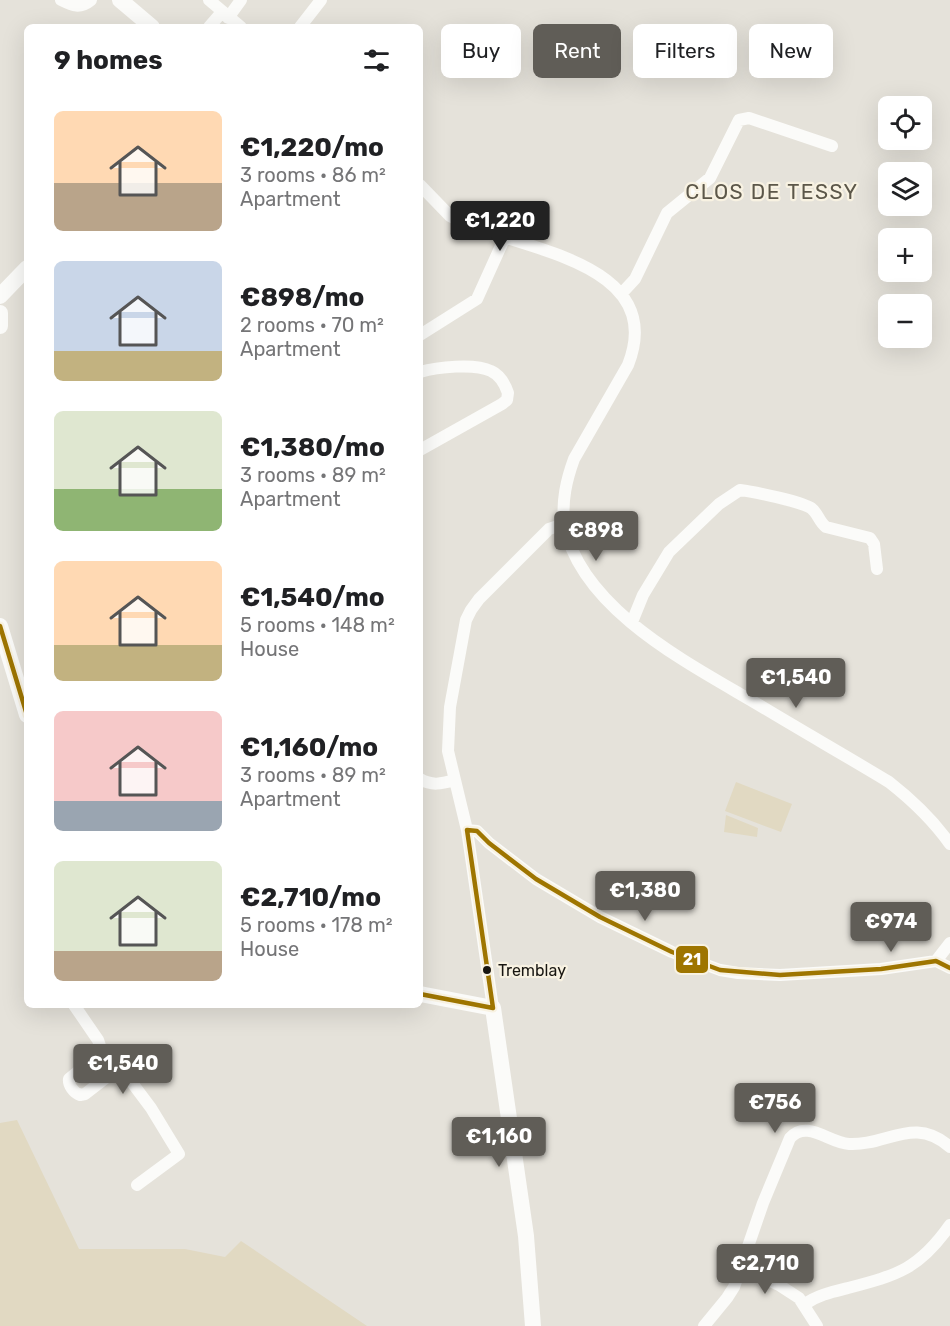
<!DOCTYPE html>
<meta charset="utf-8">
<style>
body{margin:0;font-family:Rubik,sans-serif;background:#f6f6f6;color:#202124;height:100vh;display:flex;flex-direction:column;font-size:22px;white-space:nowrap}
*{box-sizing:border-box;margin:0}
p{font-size:20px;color:#757577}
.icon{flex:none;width:33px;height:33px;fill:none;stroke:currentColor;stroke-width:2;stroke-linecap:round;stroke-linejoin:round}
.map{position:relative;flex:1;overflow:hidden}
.side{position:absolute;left:24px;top:24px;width:399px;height:984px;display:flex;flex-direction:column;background:#fff;border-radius:9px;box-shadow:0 6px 24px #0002}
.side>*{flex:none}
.hud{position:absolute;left:441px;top:24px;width:418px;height:54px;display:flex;gap:12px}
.tools{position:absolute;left:878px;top:96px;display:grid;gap:12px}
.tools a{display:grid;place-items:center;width:54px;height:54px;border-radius:9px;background:#fff;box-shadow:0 6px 24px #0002;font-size:30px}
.price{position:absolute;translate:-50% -51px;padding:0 14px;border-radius:6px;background:#605d57;color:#fff;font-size:20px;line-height:39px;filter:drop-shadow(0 2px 3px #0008)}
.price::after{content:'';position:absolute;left:50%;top:36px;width:18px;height:14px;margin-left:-9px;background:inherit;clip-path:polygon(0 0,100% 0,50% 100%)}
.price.current{background:#222;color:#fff}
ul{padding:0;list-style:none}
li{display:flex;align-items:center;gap:18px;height:150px;padding:0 30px}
li span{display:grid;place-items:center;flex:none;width:168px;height:120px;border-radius:9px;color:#555}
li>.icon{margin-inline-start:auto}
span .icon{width:72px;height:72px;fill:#fffc;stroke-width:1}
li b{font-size:26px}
h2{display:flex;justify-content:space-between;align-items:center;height:72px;padding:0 30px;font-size:26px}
.tag{padding:0 21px;border-radius:9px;background:#fff;box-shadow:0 6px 24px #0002;font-size:21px;line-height:54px}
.tag.current{background:#605d57;color:#fff}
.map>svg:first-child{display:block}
</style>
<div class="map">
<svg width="950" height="1326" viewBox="0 0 950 1326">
<rect width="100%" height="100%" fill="#e5e2da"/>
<!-- green -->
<path fill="#e1d9c2" d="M736 782 792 804 781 832 725 811Z
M726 815 758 828 757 837 724 832Z
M17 1120 79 1249H185L225 1257 241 1241 367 1326H0V1123Z"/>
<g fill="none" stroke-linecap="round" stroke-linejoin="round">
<!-- street -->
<path stroke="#fbfbf9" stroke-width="12" d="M61 0C73 6 80 9 91 0
M209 0 241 27
M228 18 241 0
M209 27 222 12
M300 27 321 0
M420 185 450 216 459 221C475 226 491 233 507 238 567 257 661 281 628 365L574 459C566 481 562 500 564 524L549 529 479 599 471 610 466 620 450 707 448 751 467 830 493 1008
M622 293 635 279 667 213 710 178 739 120 749 118 832 146
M420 335 477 299 505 237
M420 372C437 367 475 363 491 371 500 375 505 384 508 393L507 400 502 404 420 450
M564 524C581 610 690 664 759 705 802 731 846 756 889 782 912 800 933 820 950 844
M632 622 643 595 669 552 719 504 740 490C755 492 799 501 811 508 818 513 819 522 826 527L870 538 874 544 877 569
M420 779C432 786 441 784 454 780
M467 830 477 831 489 843 536 879 600 917 672 952 720 970 738 973 780 975 881 969 936 961 950 943
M936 961 950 968
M74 1005 98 1040 102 1052 116 1070 130 1080 151 1108 179 1154 137 1185
M102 1052 69 1079C68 1085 74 1093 80 1095L85 1094 116 1070
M740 1267 779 1285 799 1298 817 1326
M805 1304C818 1295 832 1292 848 1288 898 1275 919 1269 950 1225
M704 1326 727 1298 734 1287 763 1203 790 1138C807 1119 829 1143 849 1144 887 1146 914 1115 950 1147"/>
<!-- secondary -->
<path stroke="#fbfbf9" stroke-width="16" d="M120 0 152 27
M0 296 27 268
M0 313V326
M0 626 27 715
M420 994 493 1008 526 1236 533 1326"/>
<defs>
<path id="bus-1" d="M0 626 27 715
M467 830 477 831 489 843 536 879 600 917 672 952 720 970 780 975 881 969 936 961 950 968
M467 830 493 1008
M420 994 493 1008"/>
</defs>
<!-- bus-1 casing -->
<use href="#bus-1" stroke="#f8f2e2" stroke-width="9"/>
<!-- bus-1 -->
<use href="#bus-1" stroke="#9e7500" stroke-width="4.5"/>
</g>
<!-- markers -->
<circle fill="#181611" stroke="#f8f2e2" stroke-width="2" cx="487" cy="970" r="5"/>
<g text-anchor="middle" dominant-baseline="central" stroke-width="4.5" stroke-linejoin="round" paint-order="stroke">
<!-- bus labels -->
<g font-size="16" fill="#181611" stroke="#f8f2e2" text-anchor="start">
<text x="498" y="970">Tremblay</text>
</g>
<!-- quarter labels -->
<g font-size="21" letter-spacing="1.5" fill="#5c5749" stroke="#f8f2e2">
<text x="772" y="191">CLOS DE TESSY</text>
</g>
</g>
<rect stroke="#f8f2e2" stroke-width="2" x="675" y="945" width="34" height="29" rx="6" fill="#9e7500"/>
<g font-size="16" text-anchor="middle" font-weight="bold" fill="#fff">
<text x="692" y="965">21</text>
</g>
</svg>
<div class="tools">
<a><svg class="icon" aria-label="locate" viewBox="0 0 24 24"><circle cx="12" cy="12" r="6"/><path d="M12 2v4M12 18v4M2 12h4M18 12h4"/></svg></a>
<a><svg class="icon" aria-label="layers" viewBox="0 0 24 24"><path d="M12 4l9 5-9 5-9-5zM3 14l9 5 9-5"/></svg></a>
<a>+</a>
<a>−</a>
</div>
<b class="price current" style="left:500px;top:252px">€1,220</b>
<b class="price" style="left:596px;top:562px">€898</b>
<b class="price" style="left:796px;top:709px">€1,540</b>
<b class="price" style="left:645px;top:922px">€1,380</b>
<b class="price" style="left:891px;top:953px">€974</b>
<b class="price" style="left:123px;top:1095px">€1,540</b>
<b class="price" style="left:775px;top:1134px">€756</b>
<b class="price" style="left:499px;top:1168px">€1,160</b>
<b class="price" style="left:765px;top:1295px">€2,710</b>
<div class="hud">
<a class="tag">Buy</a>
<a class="tag current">Rent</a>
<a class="tag">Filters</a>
<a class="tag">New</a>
</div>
<section class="side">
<h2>9 homes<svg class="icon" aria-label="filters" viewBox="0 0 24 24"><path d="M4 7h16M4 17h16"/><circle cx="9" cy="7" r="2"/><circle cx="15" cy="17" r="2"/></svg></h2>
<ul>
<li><span style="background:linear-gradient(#ffd9b3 60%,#b9a48a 0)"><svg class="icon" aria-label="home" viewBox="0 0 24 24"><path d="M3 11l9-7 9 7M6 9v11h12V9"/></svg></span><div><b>€1,220/mo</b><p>3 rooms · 86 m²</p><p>Apartment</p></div></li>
<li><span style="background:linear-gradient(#c9d6e8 75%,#c2b280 0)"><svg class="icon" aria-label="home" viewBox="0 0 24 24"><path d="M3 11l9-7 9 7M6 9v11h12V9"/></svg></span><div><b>€898/mo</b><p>2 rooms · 70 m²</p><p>Apartment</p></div></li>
<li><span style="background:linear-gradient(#dfe7d0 65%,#8fb573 0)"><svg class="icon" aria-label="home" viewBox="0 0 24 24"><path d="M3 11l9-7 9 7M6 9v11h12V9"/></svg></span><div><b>€1,380/mo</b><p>3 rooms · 89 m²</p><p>Apartment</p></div></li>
<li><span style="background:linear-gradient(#ffd9b3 70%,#c2b280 0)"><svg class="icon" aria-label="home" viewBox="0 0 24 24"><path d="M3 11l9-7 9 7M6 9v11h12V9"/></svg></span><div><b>€1,540/mo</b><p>5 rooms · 148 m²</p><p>House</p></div></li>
<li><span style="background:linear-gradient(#f6c9c9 75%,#9aa5b1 0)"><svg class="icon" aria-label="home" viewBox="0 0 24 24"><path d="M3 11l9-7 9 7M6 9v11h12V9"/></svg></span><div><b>€1,160/mo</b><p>3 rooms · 89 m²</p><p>Apartment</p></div></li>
<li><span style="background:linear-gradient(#dfe7d0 75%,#b9a48a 0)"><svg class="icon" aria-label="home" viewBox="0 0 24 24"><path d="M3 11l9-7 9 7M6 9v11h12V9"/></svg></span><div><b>€2,710/mo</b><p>5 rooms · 178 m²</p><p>House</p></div></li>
</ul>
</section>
</div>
